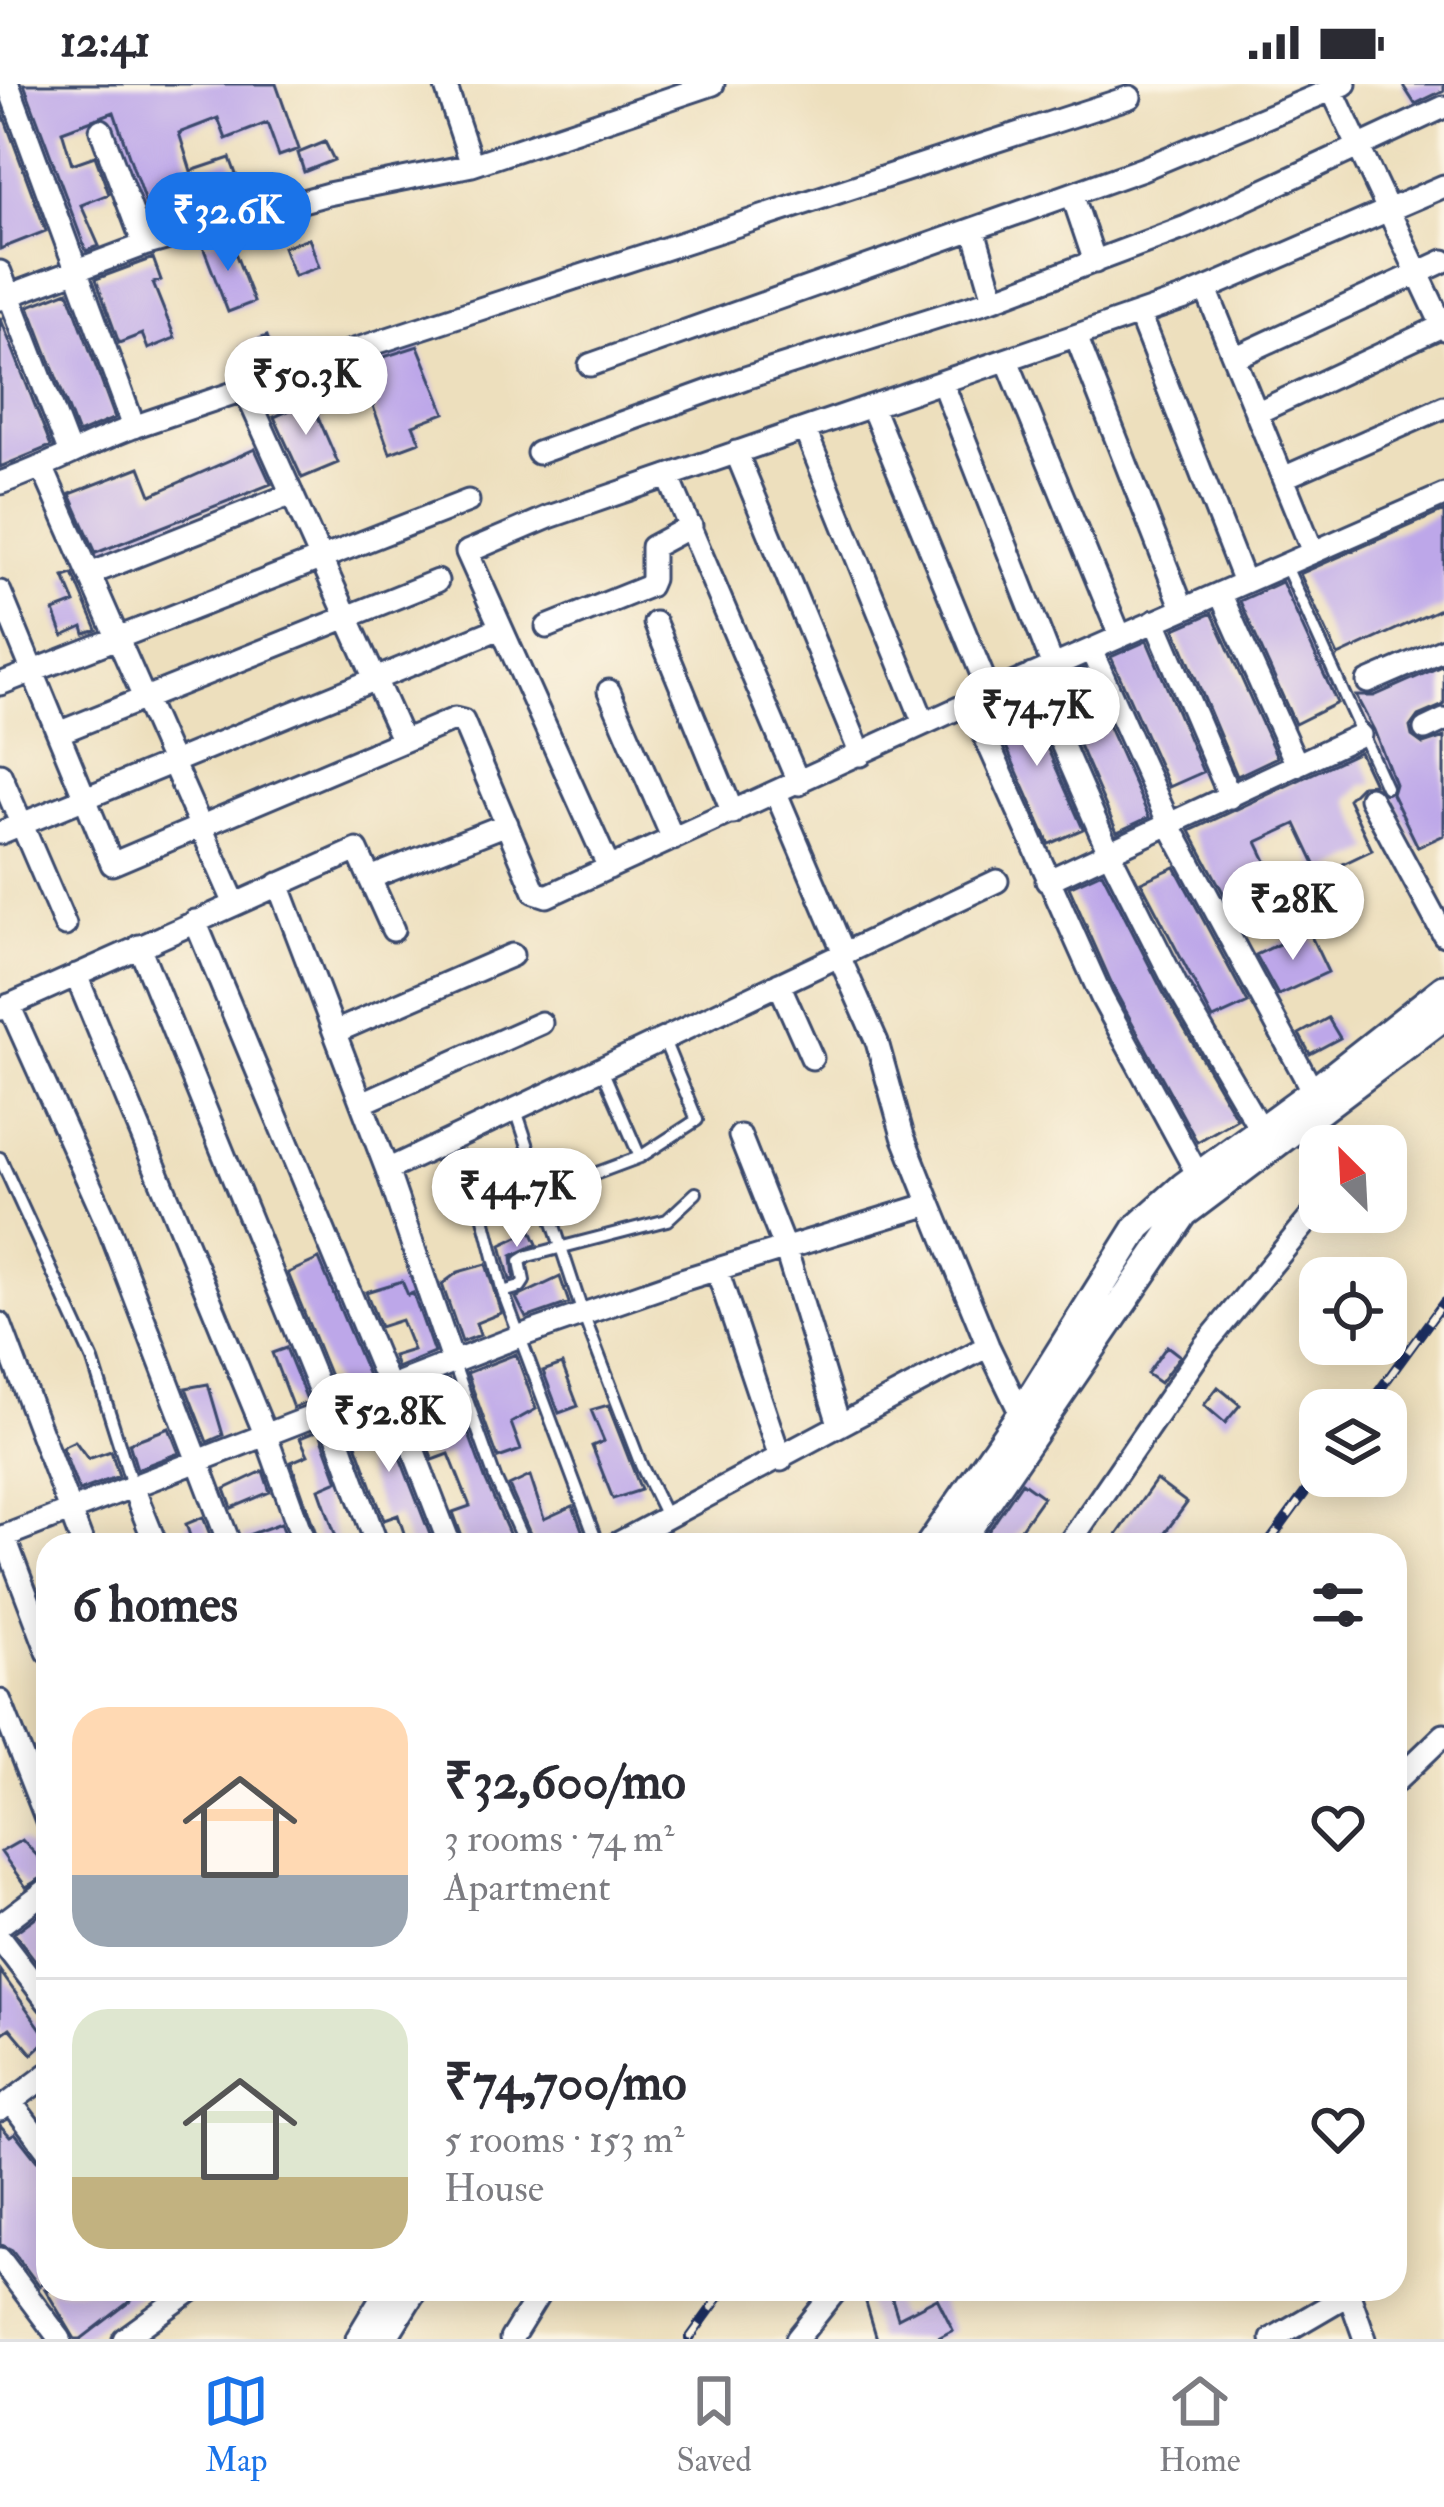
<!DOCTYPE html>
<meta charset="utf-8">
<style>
body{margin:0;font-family:"IM FELL Double Pica",serif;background:#f7f7f7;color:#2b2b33;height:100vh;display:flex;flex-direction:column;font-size:45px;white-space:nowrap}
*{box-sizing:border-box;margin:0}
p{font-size:39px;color:#7c7c81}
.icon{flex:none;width:66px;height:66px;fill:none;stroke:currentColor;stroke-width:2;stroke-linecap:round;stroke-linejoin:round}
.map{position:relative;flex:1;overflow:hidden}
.side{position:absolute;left:36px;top:1449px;width:1371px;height:768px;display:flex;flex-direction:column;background:#fff;border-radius:36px;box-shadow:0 6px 30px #0003}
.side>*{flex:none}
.needle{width:78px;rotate:336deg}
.tools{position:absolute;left:1299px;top:1041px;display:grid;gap:24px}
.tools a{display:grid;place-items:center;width:108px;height:108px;border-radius:24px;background:#fff;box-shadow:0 6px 30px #0003;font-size:60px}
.price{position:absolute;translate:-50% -102px;padding:0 27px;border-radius:42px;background:#fff;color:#222;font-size:39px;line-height:78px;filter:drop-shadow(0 3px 6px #0008)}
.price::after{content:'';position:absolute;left:50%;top:72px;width:36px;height:27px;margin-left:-18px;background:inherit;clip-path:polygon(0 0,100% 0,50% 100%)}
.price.selected{background:#1a73e8;color:#fff}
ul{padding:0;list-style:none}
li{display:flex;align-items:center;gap:36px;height:300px;padding:0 36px}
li+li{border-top:3px solid #e1e1e2}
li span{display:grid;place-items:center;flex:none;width:336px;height:240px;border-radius:36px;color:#555}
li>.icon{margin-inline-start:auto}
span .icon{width:144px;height:144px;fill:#fffc;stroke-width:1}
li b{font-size:51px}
h2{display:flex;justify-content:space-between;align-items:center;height:144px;padding:0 36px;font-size:51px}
.status{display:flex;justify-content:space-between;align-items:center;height:84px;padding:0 60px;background:#fff;direction:ltr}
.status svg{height:33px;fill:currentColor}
.menu{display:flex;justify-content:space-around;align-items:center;height:168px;border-top:3px solid #e1e1e2;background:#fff;font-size:33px;color:#7c7c81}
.menu a{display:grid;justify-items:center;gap:6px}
.menu .selected{color:#1a73e8}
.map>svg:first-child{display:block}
</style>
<div class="status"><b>12:41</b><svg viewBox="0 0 49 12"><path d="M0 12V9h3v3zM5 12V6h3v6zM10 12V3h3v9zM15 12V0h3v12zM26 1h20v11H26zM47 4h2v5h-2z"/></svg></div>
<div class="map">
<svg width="1444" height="2255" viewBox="0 0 1444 2255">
<rect width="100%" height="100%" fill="#fcf5e5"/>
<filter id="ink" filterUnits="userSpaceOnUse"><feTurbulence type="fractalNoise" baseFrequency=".00833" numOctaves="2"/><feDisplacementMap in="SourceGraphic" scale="24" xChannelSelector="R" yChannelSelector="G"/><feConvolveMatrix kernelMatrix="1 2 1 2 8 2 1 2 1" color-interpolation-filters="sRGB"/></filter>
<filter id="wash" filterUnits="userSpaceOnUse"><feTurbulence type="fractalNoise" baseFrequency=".004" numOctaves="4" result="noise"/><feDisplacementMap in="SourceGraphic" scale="48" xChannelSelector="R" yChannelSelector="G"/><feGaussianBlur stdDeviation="2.7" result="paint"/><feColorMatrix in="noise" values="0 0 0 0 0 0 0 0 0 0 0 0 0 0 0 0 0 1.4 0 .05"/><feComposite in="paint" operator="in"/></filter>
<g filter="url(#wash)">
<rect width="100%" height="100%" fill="#eddfbd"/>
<g id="blocks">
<!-- building -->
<path fill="#bda7e9" d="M24 0H276L299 65 279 72 267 39 226 55 218 34 179 49 191 87 230 74 244 112 217 122 218 125 153 142 114 28 62 47 72 80 95 72 109 110 81 121 99 162 86 167Z
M1402 0H1444V6L1415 20Z
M0 22 46 147 0 165Z
M325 58 334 76 304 88 298 69Z
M229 153 254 218 228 228 202 160Z
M309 154 319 183 294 192 283 163Z
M153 174 161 196 153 199 175 254 148 265 142 250 119 259 96 195Z
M68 207 115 334 78 350 29 222Z
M0 233 51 362 0 383Z
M267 252 274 270 247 280 241 262Z
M418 262 445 329 413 341 420 358 390 369 369 311 351 320 337 288Z
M309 312 338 379 302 394 274 333 295 324 293 319Z
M255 365 271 400 96 469 70 410 140 383 151 411Z
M1444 427V523L1338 572 1300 490Z
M73 490 97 546 85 550 83 543 63 552 54 527 75 519 64 493Z
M1282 498 1337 619 1295 640 1240 517Z
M1212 529 1277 673 1237 692 1175 545Z
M1147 557 1203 688 1169 703 1111 573Z
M1444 581V621L1418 632 1410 643 1412 652 1423 660 1444 653V751L1418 763 1392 710 1395 700 1374 646 1356 612H1374Z
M1083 585 1149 733 1117 748 1052 599Z
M1024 611 1083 745 1049 760 990 626Z
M1359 668 1374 700 1362 701 1348 715 1372 766 1320 791 1296 740 1257 758 1280 806 1233 827 1190 747Z
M1175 783 1248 919 1213 935 1141 798Z
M1102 788 1163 908 1237 1035 1197 1058 1115 907 1069 803Z
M1308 846 1328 888 1278 911 1256 871Z
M1328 934 1340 954 1310 970 1299 950Z
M531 1147 537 1160 512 1172 514 1195 510 1196 501 1161Z
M319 1175 369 1294 336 1307 288 1189Z
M486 1180 501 1229 476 1239 480 1251 462 1258 442 1200 458 1188Z
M560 1193 569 1219 526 1234 516 1214Z
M402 1197 408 1211 413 1209 434 1269 397 1284 393 1272 413 1266 401 1236 380 1243 366 1208Z
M1167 1262 1180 1272 1160 1299 1147 1290Z
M286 1264 308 1318 293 1324 272 1269Z
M516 1270 536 1325 511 1339 521 1366 498 1374 467 1289Z
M562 1280 578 1322 559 1329 543 1287Z
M449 1296 486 1397 514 1461H488L485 1455 465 1461 453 1428 470 1422 449 1370 433 1376 408 1311Z
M208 1300 223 1351 207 1358 186 1304Z
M1218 1303 1240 1321 1225 1339 1204 1321Z
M608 1321 641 1406 613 1415 592 1362 604 1357 591 1326Z
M380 1322 434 1461H408L398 1431 384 1436 347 1335Z
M169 1344 179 1369 137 1385 129 1359Z
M319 1346 338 1397 319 1405 339 1461H320L291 1378 308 1371 300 1354Z
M75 1357 88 1375 111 1367 119 1392 79 1407 62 1363Z
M263 1387 270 1408 232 1424 225 1405Z
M530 1392 544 1435 573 1422 585 1454 566 1461H556L553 1454 535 1461 509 1402Z
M1156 1396 1187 1419 1156 1461H1110Z
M1022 1398 1043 1413 1009 1461H979Z
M203 1433 214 1461H193L186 1440Z
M281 1439 289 1461H245L243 1453Z
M22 1756 48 1783V1790L26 1803 1 1768Z
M48 1824V1893L14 1849Z
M0 1887 48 1955 32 1970 10 1944 0 1951Z
M0 2041 10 2052 15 2049 37 2077 48 2082V2195L39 2202 12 2166 0 2160Z
M45 2205H146L81 2255H75Z
M862 2205H889L898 2234 937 2214 953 2246 936 2255H877Z"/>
</g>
</g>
<g filter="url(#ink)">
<use href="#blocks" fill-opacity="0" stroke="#3a496c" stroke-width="3"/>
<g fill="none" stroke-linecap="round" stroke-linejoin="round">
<defs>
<path id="service" d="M1285 480 1386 703
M516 1026 583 1230 641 1381 667 1434
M640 1073 697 1036 663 954
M0 1074 93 1277 132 1401
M475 1099 503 1208 598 1461
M546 1108 640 1073 601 983
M503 1208 520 1203 524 1197 520 1177 528 1172 667 1136 696 1109
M454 1280 495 1394 525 1461"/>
<path id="minor" d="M8 0 134 343
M445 0 472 81
M1332 6 1444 245
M101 46 144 161
M1072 110 1095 178
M974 146 994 215
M0 188 70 370
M1206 205 1313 468
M0 215 144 161 328 110 472 81 713 0
M1139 230 1244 498
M1076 252 1183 525
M1234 274 1444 177
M1007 276 1120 552
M590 281 1142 85 1345 0
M942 298 1053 582
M246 308 402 655
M872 323 990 610
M1256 329 1444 241
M805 346 924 639
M736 368 861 671
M538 369 745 294 994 215 1186 143 1444 23
M43 385 235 820
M668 392 799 700
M1283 394 1444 323
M0 399C47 383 89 359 136 342 209 317 282 294 354 266L1130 13
M90 490 292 410
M0 508 112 780 455 635 463 637 535 808 547 812 985 612 1444 411
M1220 509 1297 681
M1155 537 1230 713
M655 539 733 729
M547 543 649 502 652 495V463L691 442
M1091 566 1170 742 1320 1021
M1032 591 1109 768 1176 901 1260 1045
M1368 598 1444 565
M0 600 468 417
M609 607 673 755
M970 619 1102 914 1205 1104
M1425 645 1444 636
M58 649 437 497
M0 690 65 841
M776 709 844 869
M1370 714 1444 851
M0 749 500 544
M609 784 467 468 549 433 1185 214 1444 102
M370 794 507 740
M1047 797 1360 651
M278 800 387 1086 453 1279
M195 837 389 1303 450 1461
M139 862 328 1327 377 1461
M839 872 877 958 903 1052 930 1120
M76 891 266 1352 305 1461
M779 900 812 974
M9 921 107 1139 230 1461
M1 925 357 766 393 846
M335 948 512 871
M362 1019 541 939
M740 1052 788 1173 839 1340
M387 1086 997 797
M717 1186 781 1376
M0 1240 83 1461
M132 1401 156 1461
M4 1452 48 1568
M0 1454 520 1252 685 1195 930 1120 988 1262 1021 1330
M615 1461 988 1262
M1068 1461 1205 1261 1320 1122
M0 1617 48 1739
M1395 1698 1444 1651
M0 1841 48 1805
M0 1855 48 1918
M11 2018 48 2067
M0 2026 48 1990
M0 2175 60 2255
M124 2255 193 2205
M511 2255 542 2205
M797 2255 837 2205
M1272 2255 1349 2210 1365 2255"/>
<path id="tertiary" d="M930 1461 1021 1330 1138 1143 1183 1103 1313 1008 1444 905
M957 1461 1184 1129 1444 932
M360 2255 390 2205
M382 2255 413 2205"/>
</defs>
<!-- service casing -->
<use href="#service" stroke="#3a496c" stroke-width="16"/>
<!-- minor casing -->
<use href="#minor" stroke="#3a496c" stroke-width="27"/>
<!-- tertiary casing -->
<use href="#tertiary" stroke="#3a496c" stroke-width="33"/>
<!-- service -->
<use href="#service" stroke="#fff" stroke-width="10"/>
<!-- minor -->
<use href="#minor" stroke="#fff" stroke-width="21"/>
<!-- tertiary -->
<use href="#tertiary" stroke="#fff" stroke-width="27"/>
<defs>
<path id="rail" d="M1365 1326 1444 1218
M1267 1461 1320 1388
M689 2255 725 2205"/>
</defs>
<!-- rail casing -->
<use href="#rail" stroke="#1b2f5e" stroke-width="10"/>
<!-- rail -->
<use href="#rail" stroke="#fcf5e5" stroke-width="6" stroke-dasharray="18" stroke-linecap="butt"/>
</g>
</g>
</svg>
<div class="tools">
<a><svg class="needle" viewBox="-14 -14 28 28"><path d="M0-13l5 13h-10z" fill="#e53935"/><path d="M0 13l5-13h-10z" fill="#7c7c81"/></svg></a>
<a><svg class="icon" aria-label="locate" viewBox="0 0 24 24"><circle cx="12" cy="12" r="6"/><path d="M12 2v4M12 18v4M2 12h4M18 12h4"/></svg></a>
<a><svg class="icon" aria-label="layers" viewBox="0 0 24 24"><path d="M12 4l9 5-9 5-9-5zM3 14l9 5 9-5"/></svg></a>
</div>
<b class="price selected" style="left:228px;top:190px">₹32.6K</b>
<b class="price" style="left:306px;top:354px">₹50.3K</b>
<b class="price" style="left:1037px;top:685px">₹74.7K</b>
<b class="price" style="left:1293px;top:879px">₹28K</b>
<b class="price" style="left:517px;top:1166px">₹44.7K</b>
<b class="price" style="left:389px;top:1391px">₹52.8K</b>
<section class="side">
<h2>6 homes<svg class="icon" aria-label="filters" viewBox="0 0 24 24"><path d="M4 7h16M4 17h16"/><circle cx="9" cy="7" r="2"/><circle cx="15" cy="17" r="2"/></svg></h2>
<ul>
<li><span style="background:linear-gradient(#ffd9b3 70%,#9aa5b1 0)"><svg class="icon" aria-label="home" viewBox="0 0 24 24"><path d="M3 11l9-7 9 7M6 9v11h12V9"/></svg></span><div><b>₹32,600/mo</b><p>3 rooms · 74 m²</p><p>Apartment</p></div><svg class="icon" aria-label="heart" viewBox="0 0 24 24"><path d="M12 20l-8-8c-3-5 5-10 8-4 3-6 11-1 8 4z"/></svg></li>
<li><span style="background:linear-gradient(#dfe7d0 70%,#c2b280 0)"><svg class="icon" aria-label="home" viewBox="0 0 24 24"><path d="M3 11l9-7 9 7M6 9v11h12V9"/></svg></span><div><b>₹74,700/mo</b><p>5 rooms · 153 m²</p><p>House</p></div><svg class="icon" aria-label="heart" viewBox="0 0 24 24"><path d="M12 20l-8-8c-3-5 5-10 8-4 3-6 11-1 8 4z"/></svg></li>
</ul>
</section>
</div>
<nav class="menu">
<a class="selected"><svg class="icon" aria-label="map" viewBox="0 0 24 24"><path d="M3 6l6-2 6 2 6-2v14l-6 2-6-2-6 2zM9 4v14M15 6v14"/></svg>Map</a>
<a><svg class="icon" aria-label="saved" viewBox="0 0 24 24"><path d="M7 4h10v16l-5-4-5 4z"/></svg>Saved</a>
<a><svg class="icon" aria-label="home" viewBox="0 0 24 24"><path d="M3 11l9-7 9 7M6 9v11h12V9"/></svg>Home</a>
</nav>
